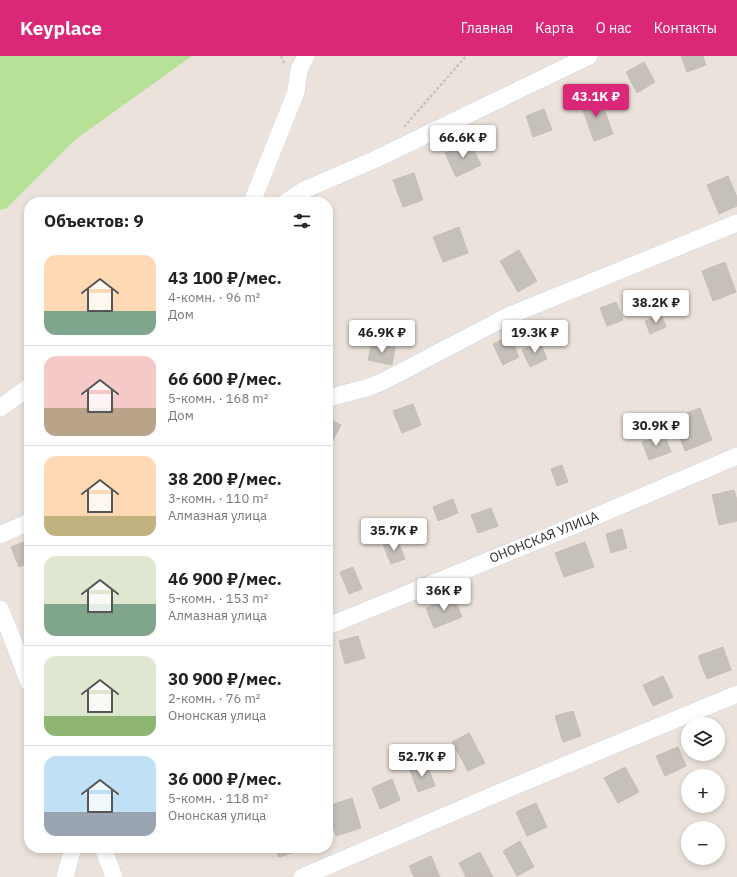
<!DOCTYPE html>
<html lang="ru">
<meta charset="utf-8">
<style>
body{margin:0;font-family:"IBM Plex Sans",sans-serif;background:#f6f6f6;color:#222;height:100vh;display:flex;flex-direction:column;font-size:15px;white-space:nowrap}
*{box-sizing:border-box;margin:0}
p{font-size:13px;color:#767676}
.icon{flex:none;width:22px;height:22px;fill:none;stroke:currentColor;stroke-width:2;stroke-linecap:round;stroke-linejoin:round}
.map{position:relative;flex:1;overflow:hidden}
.side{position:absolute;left:24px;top:141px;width:309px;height:656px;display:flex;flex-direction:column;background:#fff;border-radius:16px;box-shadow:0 2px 6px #0003}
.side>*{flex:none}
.controls{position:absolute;left:681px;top:661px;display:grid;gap:8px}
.controls a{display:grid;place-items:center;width:44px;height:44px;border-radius:50%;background:#fff;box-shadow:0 2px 6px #0003;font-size:20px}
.price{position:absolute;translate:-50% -34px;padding:0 9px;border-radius:4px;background:#fff;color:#222;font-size:13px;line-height:26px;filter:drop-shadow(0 1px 2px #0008)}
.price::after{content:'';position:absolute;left:50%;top:24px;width:12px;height:9px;margin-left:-6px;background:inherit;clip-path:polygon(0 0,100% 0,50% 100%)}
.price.on{background:#db2777;color:#fff}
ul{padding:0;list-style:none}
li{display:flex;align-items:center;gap:12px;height:100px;padding:0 20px}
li+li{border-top:1px solid #e0e0e0}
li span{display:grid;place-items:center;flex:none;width:112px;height:80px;border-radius:12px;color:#555}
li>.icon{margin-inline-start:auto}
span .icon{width:48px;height:48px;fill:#fffc;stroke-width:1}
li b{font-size:17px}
h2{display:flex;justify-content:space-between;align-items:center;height:48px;padding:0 20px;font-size:17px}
header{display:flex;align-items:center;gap:24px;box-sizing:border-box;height:56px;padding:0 20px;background:#db2777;color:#fff}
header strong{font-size:19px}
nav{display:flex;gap:22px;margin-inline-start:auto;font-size:14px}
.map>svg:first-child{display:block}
</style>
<header>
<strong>Keyplace</strong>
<nav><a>Главная</a><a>Карта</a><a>О нас</a><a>Контакты</a></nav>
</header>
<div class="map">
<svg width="737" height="821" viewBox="0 0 737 821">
<rect width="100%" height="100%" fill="#ebe3db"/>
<!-- green -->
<path fill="#b6e197" d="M0 0H192L76 83 7 152 0 154Z"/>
<!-- building -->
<path fill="#c6c0ba" stroke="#c6bfb4" d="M681 0H703L706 9 687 16Z
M644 6 655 26 637 37 626 16Z
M599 39 613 78 594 85 580 46Z
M544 53 552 74 533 81 526 60Z
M470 86 481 109 456 121 445 97Z
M414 117 423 144 403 151 393 124Z
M728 120 737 141V150L719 158 707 129Z
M459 171 468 197 443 206 433 181Z
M519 194 537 225 518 236 500 205Z
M725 206 736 236 713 245 702 215Z
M616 246 623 264 607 270 600 252Z
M661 258 666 271 650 278 645 265Z
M510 280 519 301 503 309 493 288Z
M540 286 547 303 530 311 522 294Z
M372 287 395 292 392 309 368 304Z
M413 348 421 369 402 377 393 355Z
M700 352 712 384 685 395 673 362Z
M328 362 341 369 333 384 328 382Z
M664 378 671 396 649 404 642 386Z
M562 409 568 426 557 430 551 413Z
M734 434 737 444V465L719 469 712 439Z
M453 443 458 457 438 465 433 451Z
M491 452 498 470 478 477 471 459Z
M622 473 627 492 611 497 606 478Z
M397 483 405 503 391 508 383 489Z
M29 484V507L19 511 11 491Z
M585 486 594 511 564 521 555 497Z
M353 511 362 533 349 538 340 516Z
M454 541 462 561 434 572 426 552Z
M358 580 365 602 345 608 339 585Z
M723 591 731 614 707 623 698 600Z
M663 620 673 641 653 650 643 629Z
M573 655 581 680 563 686 555 660Z
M469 677 485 707 468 715 452 686Z
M678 691 686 710 665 720 656 700Z
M427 708 435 730 418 736 410 714Z
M625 711 639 736 618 747 604 722Z
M392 723 400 744 380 753 372 732Z
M352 742 361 772 336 780 328 755V750Z
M536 747 547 771 527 780 516 756Z
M520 785 534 811 517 820 503 795Z
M276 792H297L298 795 279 801Z
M480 796 493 821H466L459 807Z
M431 800 440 821H414L409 810Z"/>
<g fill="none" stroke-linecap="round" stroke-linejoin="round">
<defs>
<path id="minor" d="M252 146 296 36 299 14 306 0
M286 146 304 134 376 103 589 0
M328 342 366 332 382 326 510 259 737 167
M0 352 29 331
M0 479 29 466
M0 553 9 574 29 627
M328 570 566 473 737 400
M103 792 114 821
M65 821 73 792
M302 821 510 732 737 638"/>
</defs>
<!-- minor casing -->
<use href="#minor" stroke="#d0d5e2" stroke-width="18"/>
<!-- path -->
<path stroke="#c3c3c3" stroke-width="2.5" stroke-dasharray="3 2" stroke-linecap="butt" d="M281 0 285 9
M404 71 466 0"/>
<!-- minor -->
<use href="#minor" stroke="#fff" stroke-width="17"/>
</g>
<g text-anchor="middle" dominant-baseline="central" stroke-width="3.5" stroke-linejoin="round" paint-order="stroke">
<!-- street labels -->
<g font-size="13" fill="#292929" stroke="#fff">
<text transform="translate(544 481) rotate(-22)">ОНОНСКАЯ УЛИЦА</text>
</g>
</g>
</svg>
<div class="controls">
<a><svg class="icon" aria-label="layers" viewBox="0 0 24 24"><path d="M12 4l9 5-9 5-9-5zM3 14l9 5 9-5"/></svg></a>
<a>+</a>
<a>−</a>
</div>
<b class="price on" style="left:596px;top:62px">43.1K ₽</b>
<b class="price" style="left:463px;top:103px">66.6K ₽</b>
<b class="price" style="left:656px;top:268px">38.2K ₽</b>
<b class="price" style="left:382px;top:298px">46.9K ₽</b>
<b class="price" style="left:535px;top:298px">19.3K ₽</b>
<b class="price" style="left:656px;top:391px">30.9K ₽</b>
<b class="price" style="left:394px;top:496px">35.7K ₽</b>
<b class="price" style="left:444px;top:556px">36K ₽</b>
<b class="price" style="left:422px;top:722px">52.7K ₽</b>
<section class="side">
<h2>Объектов: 9<svg class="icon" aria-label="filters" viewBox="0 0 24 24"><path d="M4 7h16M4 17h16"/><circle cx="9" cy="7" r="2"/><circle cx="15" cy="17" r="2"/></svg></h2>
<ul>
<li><span style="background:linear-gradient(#ffd9b3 70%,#7fa58c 0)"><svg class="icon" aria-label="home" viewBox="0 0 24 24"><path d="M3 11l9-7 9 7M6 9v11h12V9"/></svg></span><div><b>43 100 ₽/мес.</b><p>4-комн. · 96 m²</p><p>Дом</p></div></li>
<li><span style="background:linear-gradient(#f6c9c9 65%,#b9a48a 0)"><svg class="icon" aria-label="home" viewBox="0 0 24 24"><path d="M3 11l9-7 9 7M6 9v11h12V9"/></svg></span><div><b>66 600 ₽/мес.</b><p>5-комн. · 168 m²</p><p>Дом</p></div></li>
<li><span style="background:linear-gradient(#ffd9b3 75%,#c2b280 0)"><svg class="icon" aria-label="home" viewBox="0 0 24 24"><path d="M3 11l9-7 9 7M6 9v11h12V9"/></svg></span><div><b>38 200 ₽/мес.</b><p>3-комн. · 110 m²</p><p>Алмазная улица</p></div></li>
<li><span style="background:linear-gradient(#dfe7d0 60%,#7fa58c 0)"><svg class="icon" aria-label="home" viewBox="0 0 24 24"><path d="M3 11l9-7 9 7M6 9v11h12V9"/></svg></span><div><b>46 900 ₽/мес.</b><p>5-комн. · 153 m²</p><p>Алмазная улица</p></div></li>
<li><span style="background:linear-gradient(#dfe7d0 75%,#8fb573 0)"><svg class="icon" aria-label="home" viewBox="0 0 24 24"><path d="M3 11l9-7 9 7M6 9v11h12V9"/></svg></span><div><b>30 900 ₽/мес.</b><p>2-комн. · 76 m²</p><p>Ононская улица</p></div></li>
<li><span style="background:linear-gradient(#bfe0f5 70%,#9aa5b1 0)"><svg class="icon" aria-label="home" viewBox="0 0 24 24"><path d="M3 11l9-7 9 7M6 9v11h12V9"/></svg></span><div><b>36 000 ₽/мес.</b><p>5-комн. · 118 m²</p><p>Ононская улица</p></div></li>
</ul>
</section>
</div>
